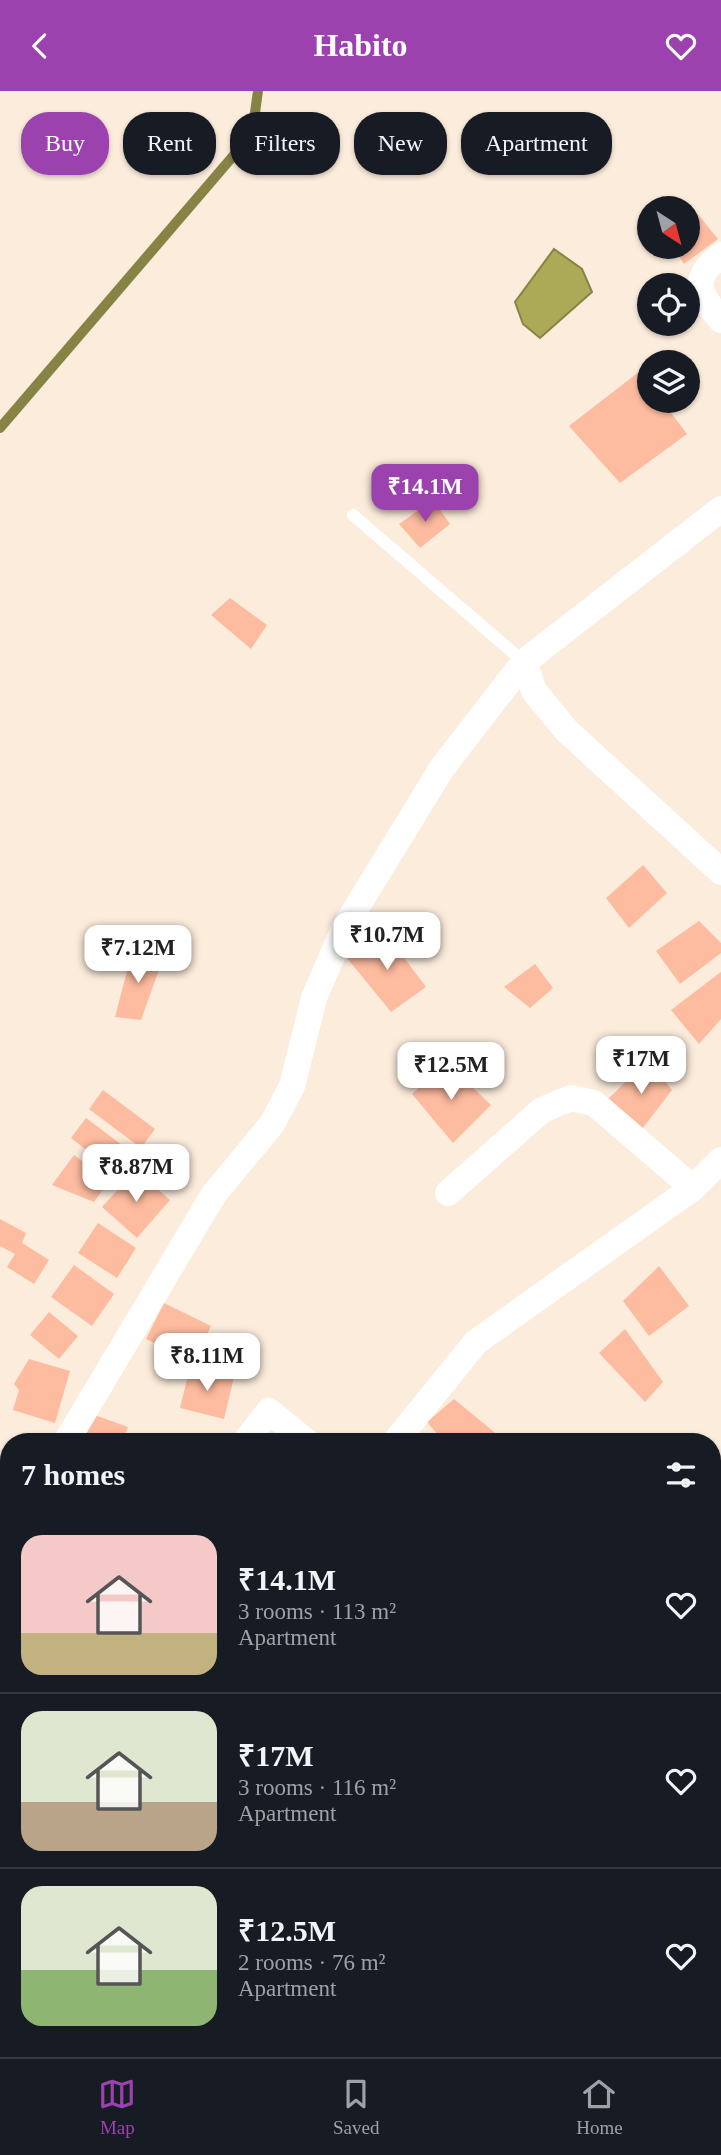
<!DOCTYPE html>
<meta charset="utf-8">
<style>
body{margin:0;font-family:"Times New Roman",serif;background:#20242c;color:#f1f3f6;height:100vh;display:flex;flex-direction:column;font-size:26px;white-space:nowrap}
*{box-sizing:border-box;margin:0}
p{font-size:23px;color:#9ea1a6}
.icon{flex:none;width:38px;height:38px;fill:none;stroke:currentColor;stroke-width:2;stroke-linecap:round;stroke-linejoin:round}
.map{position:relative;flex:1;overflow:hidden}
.panel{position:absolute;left:0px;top:1342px;width:721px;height:625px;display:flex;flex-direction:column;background:#171b24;border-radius:28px 28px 0 0;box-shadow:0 2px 5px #0004}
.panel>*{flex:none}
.hud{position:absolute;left:21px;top:21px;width:679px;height:63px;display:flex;gap:14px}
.needle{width:46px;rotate:144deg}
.fabs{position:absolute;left:637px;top:105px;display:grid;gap:14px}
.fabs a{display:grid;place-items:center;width:63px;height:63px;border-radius:50%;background:#171b24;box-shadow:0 2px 5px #0004;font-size:35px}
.price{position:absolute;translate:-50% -60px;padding:0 16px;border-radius:14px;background:#fff;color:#222;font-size:23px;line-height:46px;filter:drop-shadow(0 2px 4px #0008)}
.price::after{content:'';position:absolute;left:50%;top:42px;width:21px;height:16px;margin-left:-10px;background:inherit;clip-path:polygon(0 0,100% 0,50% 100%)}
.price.on{background:#9b42ae;color:#fff}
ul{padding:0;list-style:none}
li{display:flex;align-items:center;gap:21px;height:175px;padding:0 21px}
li+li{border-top:2px solid #363941}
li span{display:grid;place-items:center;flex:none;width:196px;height:140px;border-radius:21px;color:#555}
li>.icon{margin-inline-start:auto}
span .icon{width:84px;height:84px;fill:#fffc;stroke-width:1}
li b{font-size:30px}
h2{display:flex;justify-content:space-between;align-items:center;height:84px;padding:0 21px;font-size:30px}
.tag{padding:0 24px;border-radius:28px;background:#171b24;box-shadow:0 2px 5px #0004;font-size:24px;line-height:63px}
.tag.on{background:#9b42ae;color:#fff}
header{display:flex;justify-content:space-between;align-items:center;height:91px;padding:0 21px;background:#9b42ae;color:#fff;font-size:32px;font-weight:700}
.tab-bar{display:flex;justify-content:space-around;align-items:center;height:98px;border-top:2px solid #363941;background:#171b24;font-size:19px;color:#9ea1a6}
.tab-bar a{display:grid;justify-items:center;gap:4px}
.tab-bar .on{color:#9b42ae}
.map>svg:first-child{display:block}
</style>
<header><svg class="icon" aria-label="back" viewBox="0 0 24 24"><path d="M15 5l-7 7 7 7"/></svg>Habito<svg class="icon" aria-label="heart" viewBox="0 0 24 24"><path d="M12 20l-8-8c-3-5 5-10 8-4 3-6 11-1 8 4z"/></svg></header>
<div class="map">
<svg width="721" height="1966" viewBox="0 0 721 1966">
<rect width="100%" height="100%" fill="#fcecdc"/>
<!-- water -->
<path fill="#acaa56" stroke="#878345" stroke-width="2" d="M554 158 582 178 592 201 540 247 523 233 515 211Z"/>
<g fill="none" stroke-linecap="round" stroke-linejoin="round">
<!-- stream -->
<path stroke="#878345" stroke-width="10" d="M0 337 252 43 258 0"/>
</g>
<!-- building -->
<path fill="#fdbb9f" d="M688 111 718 148 684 173 673 156H688V117H680Z
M640 280 649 293V310H662L687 343 620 392 569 335Z
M433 409 450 433 420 457 399 433Z
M230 507 267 534 251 558 211 524Z
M643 774 667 802 629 837 606 807Z
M699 830 721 852V862L680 893 656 860Z
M384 840 426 896 391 921 347 867Z
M133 857 163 868 141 929 115 926Z
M535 873 553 897 530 917 504 896Z
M721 881V928L699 953 671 919Z
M648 969 672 999 639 1042 607 1009Z
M446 971 491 1014 453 1052 412 1003Z
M103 999 155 1038 141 1057 89 1018Z
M86 1027 134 1063 117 1083 71 1047Z
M74 1064 109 1090 94 1111 52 1094Z
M136 1079 170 1109 137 1147 102 1116Z
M0 1128 26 1142 22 1152 49 1169 34 1193 7 1176 15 1163 0 1155Z
M98 1132 136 1157 117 1187 78 1162Z
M74 1174 114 1203 92 1235 51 1206Z
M659 1175 689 1215 649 1245 623 1210Z
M164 1212 211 1235 194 1271 146 1248Z
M49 1221 78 1245 59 1268 30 1244Z
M625 1238 663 1291 645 1311 599 1262Z
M29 1268 70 1280 55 1332 13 1319 19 1299 14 1293Z
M190 1276 234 1286 224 1328 180 1317Z
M454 1308 499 1345 494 1351H444L427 1331Z
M89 1322 128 1336 122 1351H77Z
M0 1384 9 1388V1402L0 1422Z
M712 1703 721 1713V1758L716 1763 712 1759Z
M721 1880V1935L712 1926V1911L715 1908 712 1902V1888Z
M327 1958H357L350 1966H320Z
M517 1958H592L598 1966H525Z"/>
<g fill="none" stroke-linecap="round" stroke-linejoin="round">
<!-- service -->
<path stroke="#fff" stroke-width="12" d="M353 424 524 571"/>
<!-- minor -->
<path stroke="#fff" stroke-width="26" d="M721 164C689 189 699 203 721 229
M721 418 524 571 534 600 566 639 721 781
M448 1102 542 1019 571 1007 594 1012 693 1097
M66 1351 214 1103 272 1033 292 995 314 907 344 837 442 677 524 571
M245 1351 269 1320 307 1351
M395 1351 476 1251 693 1097 721 1069
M411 1958 421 1966
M493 1966 501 1958"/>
</g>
</svg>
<div class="fabs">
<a><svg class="needle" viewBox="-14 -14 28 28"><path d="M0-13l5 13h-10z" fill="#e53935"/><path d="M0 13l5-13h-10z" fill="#9ea1a6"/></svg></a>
<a><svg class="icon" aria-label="locate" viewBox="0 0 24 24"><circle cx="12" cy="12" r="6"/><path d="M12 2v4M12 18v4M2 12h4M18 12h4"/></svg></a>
<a><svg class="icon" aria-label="layers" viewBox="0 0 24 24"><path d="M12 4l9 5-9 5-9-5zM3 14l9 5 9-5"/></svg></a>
</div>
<b class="price on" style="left:425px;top:433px">₹14.1M</b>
<b class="price" style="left:387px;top:881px">₹10.7M</b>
<b class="price" style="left:138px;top:894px">₹7.12M</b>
<b class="price" style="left:641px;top:1005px">₹17M</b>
<b class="price" style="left:451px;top:1011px">₹12.5M</b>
<b class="price" style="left:136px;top:1113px">₹8.87M</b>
<b class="price" style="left:207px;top:1302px">₹8.11M</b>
<div class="hud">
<a class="tag on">Buy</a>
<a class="tag">Rent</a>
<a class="tag">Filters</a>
<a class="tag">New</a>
<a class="tag">Apartment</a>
</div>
<section class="panel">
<h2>7 homes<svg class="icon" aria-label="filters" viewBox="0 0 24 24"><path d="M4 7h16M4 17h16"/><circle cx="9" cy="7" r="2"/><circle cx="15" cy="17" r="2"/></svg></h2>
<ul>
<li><span style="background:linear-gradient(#f6c9c9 70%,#c2b280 0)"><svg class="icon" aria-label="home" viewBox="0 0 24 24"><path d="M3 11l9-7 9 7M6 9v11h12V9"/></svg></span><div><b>₹14.1M</b><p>3 rooms · 113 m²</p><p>Apartment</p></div><svg class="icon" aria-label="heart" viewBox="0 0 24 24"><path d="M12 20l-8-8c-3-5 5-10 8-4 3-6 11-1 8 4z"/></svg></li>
<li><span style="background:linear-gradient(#dfe7d0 65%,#b9a48a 0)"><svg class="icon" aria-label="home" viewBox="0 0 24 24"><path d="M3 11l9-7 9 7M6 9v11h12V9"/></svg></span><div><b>₹17M</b><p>3 rooms · 116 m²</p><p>Apartment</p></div><svg class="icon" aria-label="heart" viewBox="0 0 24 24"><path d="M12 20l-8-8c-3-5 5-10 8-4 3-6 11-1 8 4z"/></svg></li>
<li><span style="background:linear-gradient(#dfe7d0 60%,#8fb573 0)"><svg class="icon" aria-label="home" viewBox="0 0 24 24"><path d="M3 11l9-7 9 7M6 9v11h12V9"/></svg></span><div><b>₹12.5M</b><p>2 rooms · 76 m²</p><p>Apartment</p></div><svg class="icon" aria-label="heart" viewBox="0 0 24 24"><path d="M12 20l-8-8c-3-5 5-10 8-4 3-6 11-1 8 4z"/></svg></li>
</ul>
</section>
</div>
<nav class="tab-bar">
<a class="on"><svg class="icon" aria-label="map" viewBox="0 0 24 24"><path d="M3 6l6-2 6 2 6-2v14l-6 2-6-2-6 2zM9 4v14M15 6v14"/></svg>Map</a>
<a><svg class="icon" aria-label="saved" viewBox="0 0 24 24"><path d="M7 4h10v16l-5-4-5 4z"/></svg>Saved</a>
<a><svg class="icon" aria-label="home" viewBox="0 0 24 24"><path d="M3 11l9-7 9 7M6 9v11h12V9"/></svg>Home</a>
</nav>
